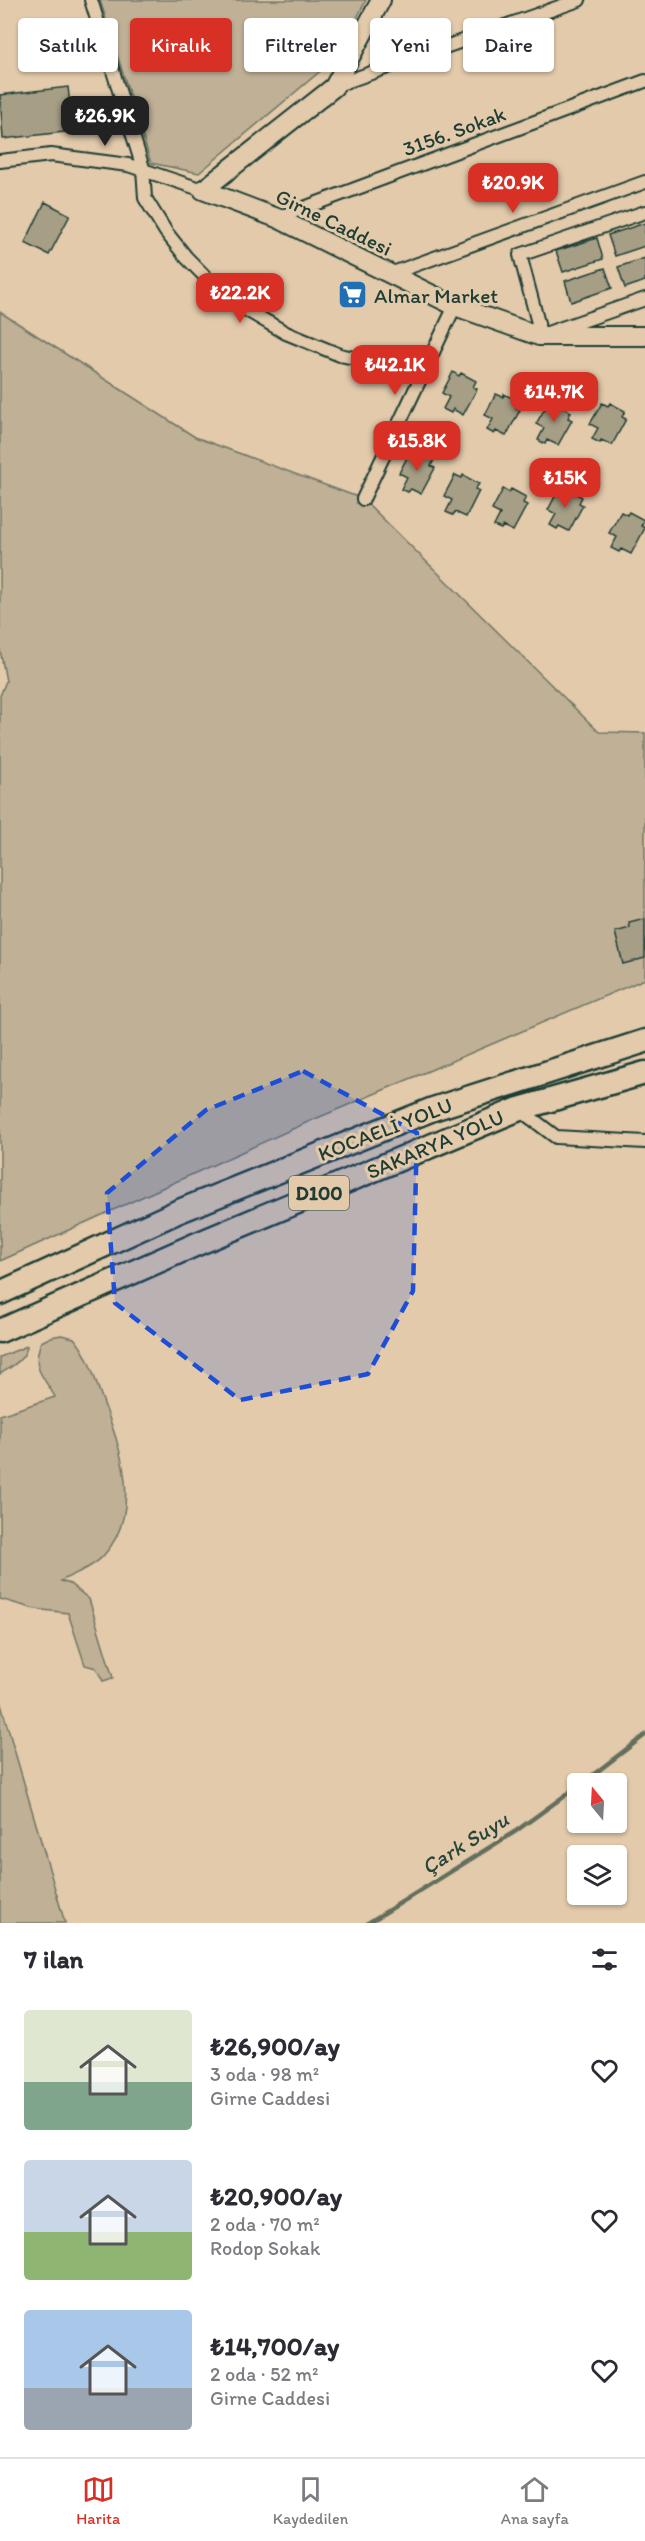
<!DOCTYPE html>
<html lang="tr">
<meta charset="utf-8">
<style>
body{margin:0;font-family:Itim,sans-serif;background:#f2f2f3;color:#2b2b33;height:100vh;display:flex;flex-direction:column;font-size:22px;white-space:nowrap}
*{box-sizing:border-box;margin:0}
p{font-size:20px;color:#7c7c81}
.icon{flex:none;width:33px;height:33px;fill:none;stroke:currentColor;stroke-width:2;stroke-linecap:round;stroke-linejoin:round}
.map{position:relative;height:1923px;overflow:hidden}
.sheet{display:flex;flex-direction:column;background:#fff;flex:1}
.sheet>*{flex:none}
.hud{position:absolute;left:18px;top:18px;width:609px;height:54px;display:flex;gap:12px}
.needle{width:39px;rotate:342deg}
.fabs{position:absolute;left:567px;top:1773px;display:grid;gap:12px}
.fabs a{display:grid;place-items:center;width:60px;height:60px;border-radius:6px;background:#fff;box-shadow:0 2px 4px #0004;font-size:30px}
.price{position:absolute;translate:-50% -51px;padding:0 14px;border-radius:12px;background:#d93025;color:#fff;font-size:20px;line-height:39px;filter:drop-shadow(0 2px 3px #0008)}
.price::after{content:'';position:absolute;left:50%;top:36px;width:18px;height:14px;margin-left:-9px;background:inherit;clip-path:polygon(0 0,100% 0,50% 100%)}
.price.selected{background:#222;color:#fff}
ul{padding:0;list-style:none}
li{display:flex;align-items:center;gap:18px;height:150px;padding:0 24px}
li span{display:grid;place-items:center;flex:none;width:168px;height:120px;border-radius:6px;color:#555}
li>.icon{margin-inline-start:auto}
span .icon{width:72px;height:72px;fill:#fffc;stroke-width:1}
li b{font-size:26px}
h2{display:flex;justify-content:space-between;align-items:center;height:72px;padding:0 24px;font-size:26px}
.tag{padding:0 21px;border-radius:6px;background:#fff;box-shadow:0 2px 4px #0004;font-size:21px;line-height:54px}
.tag.selected{background:#d93025;color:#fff}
.dock{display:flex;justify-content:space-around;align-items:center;height:84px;border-top:2px solid #e1e1e2;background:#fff;font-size:16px;color:#7c7c81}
.dock a{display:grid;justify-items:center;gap:3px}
.dock .selected{color:#d93025}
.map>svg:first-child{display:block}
</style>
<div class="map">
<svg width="645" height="1923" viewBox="0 0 645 1923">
<rect width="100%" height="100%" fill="#e2caab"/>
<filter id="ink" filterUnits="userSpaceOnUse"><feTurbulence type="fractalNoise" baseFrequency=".0167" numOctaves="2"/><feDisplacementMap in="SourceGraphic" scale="12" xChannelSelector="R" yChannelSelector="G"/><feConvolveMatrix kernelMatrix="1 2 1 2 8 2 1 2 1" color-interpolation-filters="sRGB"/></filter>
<g filter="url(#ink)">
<!-- green -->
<path fill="#bfb096" stroke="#6f7665" stroke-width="1.5" d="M100 0H366L337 57 199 173 151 163Z
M0 312 195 437 363 499 599 732 645 733V979L308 1122 0 1261V696L6 681 0 650Z
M61 1335 74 1338C89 1355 95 1380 103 1401 121 1449 143 1511 104 1555 94 1567 75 1573 61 1581L70 1584 89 1599 113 1678 103 1681 96 1668 85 1665 68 1613 35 1609 0 1599V1415L55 1397C43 1375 31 1370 41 1342L51 1337Z
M27 1346C26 1359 11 1367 0 1374V1357Z
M0 1701 65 1923H0Z"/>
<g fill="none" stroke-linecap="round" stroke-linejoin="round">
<!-- stream -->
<path stroke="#636e5d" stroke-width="4.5" d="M581 1784 645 1735
M368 1923 516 1831 578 1786"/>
</g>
<!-- building -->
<path fill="#a69f86" stroke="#1f3d34" stroke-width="1.5" d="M68 87 73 131 3 139 0 95Z
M45 202 70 215 49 255 25 243Z
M645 223V246L615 256 608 235Z
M597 238 603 259 563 272 556 251Z
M645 258V281L625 288 618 267Z
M605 268 612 288 571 302 565 281Z
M453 372 459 376 461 373 476 381 473 387 477 389 463 415 453 409 451 413 443 409 449 397 442 393Z
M496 394 503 397 504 394 520 402 516 408 520 410 506 436 496 431 494 434 487 430 493 419 485 415Z
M548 403 554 406 556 403 571 412 568 418 572 420 558 445 547 440 545 444 538 440 544 428 536 424Z
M602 403 608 406 610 403 625 411 622 417 626 419 612 445 601 440 600 443 592 439 598 428 590 424Z
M410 452 417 455 418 452 434 460 431 466 435 468 421 494 411 489 408 492 401 489 407 477 399 473Z
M455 475 462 478 463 475 479 484 475 489 479 491 466 517 455 512 453 515 446 512 452 500 444 496Z
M503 489 509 492 511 489 526 497 523 503 527 505 513 531 503 526 501 529 494 526 500 514 492 510Z
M559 489 565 492 567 489 582 497 579 503 583 505 569 531 559 526 557 529 550 525 556 514 548 510Z
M621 512 627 515 629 512 644 520 641 526 645 528 631 554 621 549 619 552 611 548 617 537 609 533Z
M645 919V958L623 964 615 932 630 928 629 923Z"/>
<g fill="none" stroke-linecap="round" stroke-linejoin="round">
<defs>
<path id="street" d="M91 0 143 168 145 198 166 232 186 257 226 298 286 333 340 355 377 363H428
M334 86 579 0
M0 161 51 155 128 165 203 190
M645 212 520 255 538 323 539 336 645 299
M277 218 645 81
M390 274 645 182
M363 499 455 306
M519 1109 556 1137 645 1142"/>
<path id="secondary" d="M203 190 277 218 455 306 539 336H645
M203 190 334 87 381 0"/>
<path id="highway" d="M0 1293 177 1212 433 1109 645 1041
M0 1331 197 1244 519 1109 645 1073"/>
</defs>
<!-- street casing -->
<use href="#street" stroke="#1f3d34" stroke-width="16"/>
<!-- secondary casing -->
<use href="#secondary" stroke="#1f3d34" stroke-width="22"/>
<!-- highway casing -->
<use href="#highway" stroke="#1f3d34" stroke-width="27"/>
<!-- street -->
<use href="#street" stroke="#e2caab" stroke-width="12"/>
<!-- secondary -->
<use href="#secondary" stroke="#e2caab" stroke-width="18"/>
<!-- highway -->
<use href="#highway" stroke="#e2caab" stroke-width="22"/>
</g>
</g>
<!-- marked area -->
<path fill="#1d4ed8" fill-opacity="0.2" stroke="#1d4ed8" stroke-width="4.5" stroke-dasharray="12 8" stroke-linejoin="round" d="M303 1071 417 1133 413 1291 368 1374 240 1400 115 1303 107 1193 206 1110Z"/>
<!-- icons -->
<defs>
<symbol id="supermarket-square" viewBox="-11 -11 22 22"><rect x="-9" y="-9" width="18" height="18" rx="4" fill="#1f6fb2" stroke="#e2caab"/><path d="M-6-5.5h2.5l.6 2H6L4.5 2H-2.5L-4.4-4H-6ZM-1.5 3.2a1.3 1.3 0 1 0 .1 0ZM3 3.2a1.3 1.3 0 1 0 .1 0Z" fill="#fff"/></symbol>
</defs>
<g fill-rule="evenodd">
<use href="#supermarket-square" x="336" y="278" width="33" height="33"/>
</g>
<g text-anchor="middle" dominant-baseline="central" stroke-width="6" stroke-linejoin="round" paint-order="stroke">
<!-- shield labels -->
<rect fill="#e2caab" stroke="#5a6758" stroke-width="1.5" x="289" y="1176" width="60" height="34" rx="4.5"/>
<g font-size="20" font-weight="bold" fill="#1f3d34">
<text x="319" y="1193">D100</text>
</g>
<!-- street labels -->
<g font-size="21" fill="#1f3d34" stroke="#e2caab">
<text transform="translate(454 131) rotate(-20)">3156. Sokak</text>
<text transform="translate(334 222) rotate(26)">Girne Caddesi</text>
<text transform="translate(385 1129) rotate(-21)">KOCAELİ YOLU</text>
<text transform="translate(435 1144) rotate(-23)">SAKARYA YOLU</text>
</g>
<!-- poi labels -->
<g font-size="21" fill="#1f3d34" stroke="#e2caab" text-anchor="start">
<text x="374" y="295">Almar Market</text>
</g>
<!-- water labels -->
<g font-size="22" font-style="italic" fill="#2a453b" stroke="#e2caab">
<text transform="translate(465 1843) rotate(-32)">Çark Suyu</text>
</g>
</g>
</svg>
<div class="fabs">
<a><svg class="needle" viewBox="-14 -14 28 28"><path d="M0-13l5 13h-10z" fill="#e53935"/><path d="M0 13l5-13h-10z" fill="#7c7c81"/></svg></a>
<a><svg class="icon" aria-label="layers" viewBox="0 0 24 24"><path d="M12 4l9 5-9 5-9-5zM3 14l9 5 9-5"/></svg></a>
</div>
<b class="price selected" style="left:105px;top:147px">₺26.9K</b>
<b class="price" style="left:513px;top:214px">₺20.9K</b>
<b class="price" style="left:240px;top:324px">₺22.2K</b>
<b class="price" style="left:395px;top:396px">₺42.1K</b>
<b class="price" style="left:554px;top:423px">₺14.7K</b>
<b class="price" style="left:417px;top:472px">₺15.8K</b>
<b class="price" style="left:565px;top:509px">₺15K</b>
<div class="hud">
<a class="tag">Satılık</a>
<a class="tag selected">Kiralık</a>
<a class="tag">Filtreler</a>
<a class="tag">Yeni</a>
<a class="tag">Daire</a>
</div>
</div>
<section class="sheet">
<h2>7 ilan<svg class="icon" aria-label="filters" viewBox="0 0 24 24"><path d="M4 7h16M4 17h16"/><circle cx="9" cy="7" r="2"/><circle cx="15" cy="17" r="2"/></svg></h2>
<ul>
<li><span style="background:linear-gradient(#dfe7d0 60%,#7fa58c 0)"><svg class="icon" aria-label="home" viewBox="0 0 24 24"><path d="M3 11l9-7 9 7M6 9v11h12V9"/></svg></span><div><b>₺26,900/ay</b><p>3 oda · 98 m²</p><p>Girne Caddesi</p></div><svg class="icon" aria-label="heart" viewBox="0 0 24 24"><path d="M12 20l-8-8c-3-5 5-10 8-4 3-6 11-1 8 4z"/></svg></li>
<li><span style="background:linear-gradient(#c9d6e8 60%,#8fb573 0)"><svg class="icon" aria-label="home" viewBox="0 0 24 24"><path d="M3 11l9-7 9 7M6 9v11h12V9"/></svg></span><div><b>₺20,900/ay</b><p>2 oda · 70 m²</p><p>Rodop Sokak</p></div><svg class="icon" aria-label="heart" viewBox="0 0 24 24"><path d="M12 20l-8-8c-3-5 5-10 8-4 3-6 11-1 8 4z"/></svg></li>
<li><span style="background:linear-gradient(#a9c7e8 65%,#9aa5b1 0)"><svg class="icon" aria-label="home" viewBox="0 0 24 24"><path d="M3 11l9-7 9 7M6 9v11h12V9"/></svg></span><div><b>₺14,700/ay</b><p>2 oda · 52 m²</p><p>Girne Caddesi</p></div><svg class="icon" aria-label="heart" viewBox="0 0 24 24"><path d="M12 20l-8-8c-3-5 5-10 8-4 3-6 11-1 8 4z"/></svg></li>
</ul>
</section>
<nav class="dock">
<a class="selected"><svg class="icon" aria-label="map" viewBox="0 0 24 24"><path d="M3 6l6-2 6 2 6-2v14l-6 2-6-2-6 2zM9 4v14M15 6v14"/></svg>Harita</a>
<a><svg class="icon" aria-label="saved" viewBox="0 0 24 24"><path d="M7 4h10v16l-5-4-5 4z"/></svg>Kaydedilen</a>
<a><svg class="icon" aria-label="home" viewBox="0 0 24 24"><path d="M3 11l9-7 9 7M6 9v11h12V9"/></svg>Ana sayfa</a>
</nav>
